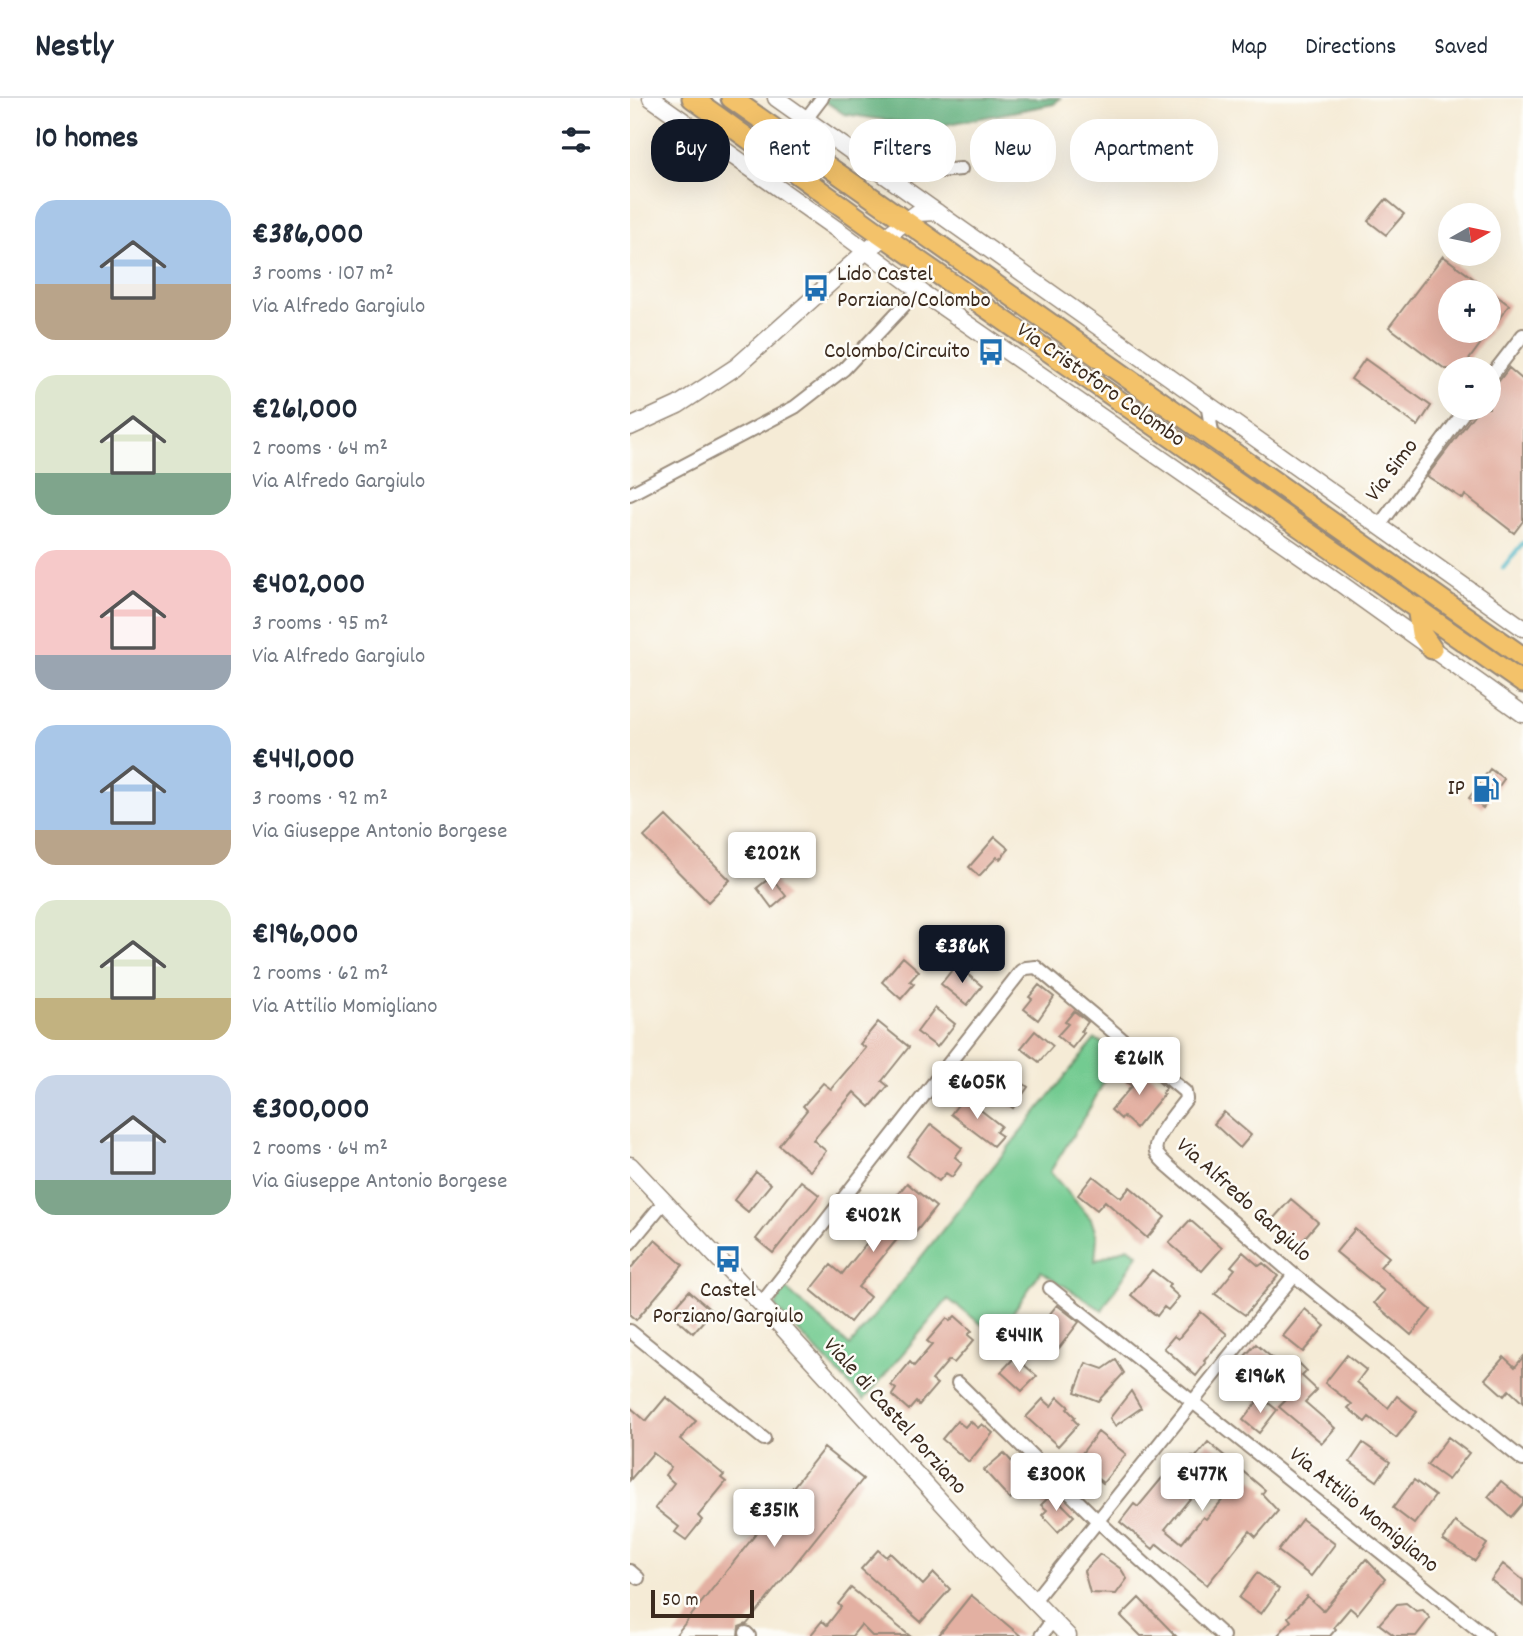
<!DOCTYPE html>
<meta charset="utf-8">
<style>
body{margin:0;font-family:Dekko,sans-serif;background:#f6f6f7;color:#1f2937;height:100vh;display:flex;flex-direction:column;font-size:26px;white-space:nowrap}
*{box-sizing:border-box;margin:0}
p{font-size:23px;color:#747a83}
.icon{flex:none;width:38px;height:38px;fill:none;stroke:currentColor;stroke-width:2;stroke-linecap:round;stroke-linejoin:round}
.map{position:relative;flex:1;overflow:hidden}
.side{display:flex;flex-direction:column;background:#fff;width:630px}
.side>*{flex:none}
.hud{position:absolute;left:21px;top:21px;width:665px;height:63px;display:flex;gap:14px}
.needle{width:46px;rotate:81deg}
.tools{position:absolute;left:808px;top:105px;display:grid;gap:14px}
.tools a{display:grid;place-items:center;width:63px;height:63px;border-radius:50%;background:#fff;box-shadow:0 7px 28px #0002;font-size:35px}
.scale{position:absolute;left:21px;bottom:18px;width:103px;box-sizing:border-box;padding-left:7px;border:4px solid #3b2a1e;border-top:0;font-size:19px;line-height:24px;white-space:nowrap;color:#3b2a1e;-webkit-text-stroke:5px #fdfcf7;paint-order:stroke}
.price{position:absolute;translate:-50% -60px;padding:0 16px;border-radius:7px;background:#fff;color:#222;font-size:23px;line-height:46px;filter:drop-shadow(0 2px 4px #0008)}
.price::after{content:'';position:absolute;left:50%;top:42px;width:21px;height:16px;margin-left:-10px;background:inherit;clip-path:polygon(0 0,100% 0,50% 100%)}
.price.on{background:#111827;color:#fff}
ul{padding:0;list-style:none}
li{display:flex;align-items:center;gap:21px;height:175px;padding:0 35px}
li span{display:grid;place-items:center;flex:none;width:196px;height:140px;border-radius:21px;color:#555}
li>.icon{margin-inline-start:auto}
span .icon{width:84px;height:84px;fill:#fffc;stroke-width:1}
li b{font-size:30px}
h2{display:flex;justify-content:space-between;align-items:center;height:84px;padding:0 35px;font-size:30px}
.tag{padding:0 24px;border-radius:28px;background:#fff;box-shadow:0 7px 28px #0002;font-size:24px;line-height:63px}
.tag.on{background:#111827;color:#fff}
header{display:flex;align-items:center;gap:42px;box-sizing:border-box;height:98px;padding:0 35px;background:#fff;border-bottom:2px solid #e0e1e3}
header strong{font-size:33px}
nav{display:flex;gap:38px;margin-inline-start:auto;font-size:24px}
main{display:flex;flex:1;min-height:0}
.map>svg:first-child{display:block}
</style>
<header>
<strong>Nestly</strong>
<nav><a>Map</a><a>Directions</a><a>Saved</a></nav>
</header>
<main>
<section class="side">
<h2>10 homes<svg class="icon" aria-label="filters" viewBox="0 0 24 24"><path d="M4 7h16M4 17h16"/><circle cx="9" cy="7" r="2"/><circle cx="15" cy="17" r="2"/></svg></h2>
<ul>
<li><span style="background:linear-gradient(#a9c7e8 60%,#b9a48a 0)"><svg class="icon" aria-label="home" viewBox="0 0 24 24"><path d="M3 11l9-7 9 7M6 9v11h12V9"/></svg></span><div><b>€386,000</b><p>3 rooms · 107 m²</p><p>Via Alfredo Gargiulo</p></div></li>
<li><span style="background:linear-gradient(#dfe7d0 70%,#7fa58c 0)"><svg class="icon" aria-label="home" viewBox="0 0 24 24"><path d="M3 11l9-7 9 7M6 9v11h12V9"/></svg></span><div><b>€261,000</b><p>2 rooms · 64 m²</p><p>Via Alfredo Gargiulo</p></div></li>
<li><span style="background:linear-gradient(#f6c9c9 75%,#9aa5b1 0)"><svg class="icon" aria-label="home" viewBox="0 0 24 24"><path d="M3 11l9-7 9 7M6 9v11h12V9"/></svg></span><div><b>€402,000</b><p>3 rooms · 95 m²</p><p>Via Alfredo Gargiulo</p></div></li>
<li><span style="background:linear-gradient(#a9c7e8 75%,#b9a48a 0)"><svg class="icon" aria-label="home" viewBox="0 0 24 24"><path d="M3 11l9-7 9 7M6 9v11h12V9"/></svg></span><div><b>€441,000</b><p>3 rooms · 92 m²</p><p>Via Giuseppe Antonio Borgese</p></div></li>
<li><span style="background:linear-gradient(#dfe7d0 70%,#c2b280 0)"><svg class="icon" aria-label="home" viewBox="0 0 24 24"><path d="M3 11l9-7 9 7M6 9v11h12V9"/></svg></span><div><b>€196,000</b><p>2 rooms · 62 m²</p><p>Via Attilio Momigliano</p></div></li>
<li><span style="background:linear-gradient(#c9d6e8 75%,#7fa58c 0)"><svg class="icon" aria-label="home" viewBox="0 0 24 24"><path d="M3 11l9-7 9 7M6 9v11h12V9"/></svg></span><div><b>€300,000</b><p>2 rooms · 64 m²</p><p>Via Giuseppe Antonio Borgese</p></div></li>
</ul>
</section>
<div class="map">
<svg width="893" height="1538" viewBox="0 0 893 1538">
<rect width="100%" height="100%" fill="#fdfcf7"/>
<filter id="ink" filterUnits="userSpaceOnUse"><feTurbulence type="fractalNoise" baseFrequency=".0143" numOctaves="2"/><feDisplacementMap in="SourceGraphic" scale="14" xChannelSelector="R" yChannelSelector="G"/><feConvolveMatrix kernelMatrix="1 2 1 2 8 2 1 2 1" color-interpolation-filters="sRGB"/></filter>
<filter id="wash" filterUnits="userSpaceOnUse"><feTurbulence type="fractalNoise" baseFrequency=".00686" numOctaves="4" result="noise"/><feDisplacementMap in="SourceGraphic" scale="28" xChannelSelector="R" yChannelSelector="G"/><feGaussianBlur stdDeviation="1.57" result="paint"/><feColorMatrix in="noise" values="0 0 0 0 0 0 0 0 0 0 0 0 0 0 0 0 0 1.4 0 .05"/><feComposite in="paint" operator="in"/></filter>
<g filter="url(#wash)">
<rect width="100%" height="100%" fill="#f5ebd6"/>
<!-- green -->
<path fill="#73cb91" stroke="#577a58" stroke-width="2" d="M465 941 490 954 461 1008 420 1074 461 1121 467 1139 465 1163 498 1149 508 1156 472 1212 411 1173 367 1238 318 1201 234 1302 145 1209 155 1190 220 1248Z"/>
<!-- forest -->
<path fill="#5eaf7b" stroke="#4c6c4c" stroke-width="2" d="M190 0H430L424 6 303 29 214 16Z"/>
<g fill="none" stroke-linecap="round" stroke-linejoin="round">
<!-- stream -->
<path stroke="#4bb7c7" stroke-width="4.5" d="M873 470 893 445"/>
</g>
<g id="blocks">
<!-- building -->
<path fill="#e3b0a2" fill-rule="evenodd" d="M756 101 774 116 756 137 738 123Z
M813 158 879 207 832 271H815L759 229ZM821 194H859V233H821Z
M735 261 801 308 788 328 721 281Z
M879 270 893 282V423L884 435 835 397 833 401 797 378 849 310H859V296Z
M860 671 874 681 853 710 839 700Z
M36 718 100 782 78 804 14 739Z
M365 739 379 751 370 761 367 759 349 778 339 769Z
M141 779 156 798 142 810 127 790Z
M273 859 289 873 280 883 284 886 271 901 252 884Z
M326 867 352 888 337 907 311 886Z
M409 887 424 899 408 922 394 911 402 901 399 899Z
M305 910 325 926 307 949 287 934Z
M444 913 458 924 451 933 454 935 442 950 427 938 438 926 435 924Z
M248 924 279 949 252 983 258 988 240 1009 224 994 183 1042 196 1053 180 1073 149 1047 177 1012 173 1008 193 985 201 991 236 950 230 946Z
M405 933 423 948 409 964 391 950Z
M367 966 398 989 383 1010 352 987Z
M508 967 536 990 532 995 534 996 506 1030 493 1018 491 1021 481 1012 502 988 495 983Z
M334 999 371 1028 366 1034 372 1038 363 1048 321 1016Z
M594 1014 621 1037 610 1050 584 1026Z
M301 1026 332 1050 325 1059 332 1065 322 1079 316 1075 309 1083 277 1058Z
M126 1074 141 1086 118 1114 104 1102Z
M463 1078 491 1100 500 1089 535 1119 517 1140 475 1103 467 1112 448 1097Z
M171 1083 189 1097 143 1155 126 1141Z
M277 1085 306 1109 285 1135 277 1129 228 1189 240 1199 220 1224 181 1192 201 1167 212 1176 261 1115 255 1111Z
M661 1101 688 1124 670 1145 642 1122Z
M560 1122 592 1150 572 1173 539 1145Z
M725 1131 759 1159 750 1169 801 1212 781 1237 744 1205 754 1193 706 1154Z
M25 1142 53 1167 6 1222 0 1217V1171Z
M613 1154 629 1168 633 1165 648 1178 615 1217 585 1196 605 1171 601 1168Z
M522 1172 540 1186 538 1189 549 1199 538 1212 534 1209 527 1218 501 1197Z
M59 1193 82 1213 63 1235 40 1215Z
M427 1207 449 1224 429 1250 407 1232Z
M675 1211 695 1228 673 1254 653 1238Z
M571 1214 597 1236 574 1263 576 1265 566 1278 534 1250 544 1238 548 1241Z
M325 1218 342 1233 338 1237 344 1242 324 1265 319 1262 302 1282 307 1286 289 1307 286 1304 279 1312 262 1297 266 1291 261 1287 280 1264 284 1268 302 1247 297 1243 317 1220 320 1223Z
M391 1220 407 1234 391 1252 375 1238Z
M626 1246 656 1272 666 1262 677 1273 672 1278 687 1292 675 1304 705 1330 692 1345 649 1309 661 1297 639 1275 631 1284 617 1272 622 1266 614 1259Z
M717 1257 736 1272 727 1284 758 1310 767 1298 787 1314 766 1340 739 1319 735 1324 718 1310 722 1306 695 1285Z
M385 1259 407 1278 392 1293 371 1274Z
M874 1259 885 1269 893 1259V1305L879 1292 874 1298 855 1281Z
M486 1262 494 1275 468 1303 445 1294 456 1265 473 1271Z
M501 1293 511 1310 485 1328 480 1320Z
M36 1299 66 1323 50 1341 94 1377 91 1380 96 1384 68 1418 72 1422 56 1442 45 1434 49 1429 25 1410 44 1385 35 1377 41 1369 23 1355 0 1382V1309L16 1323Z
M428 1299 439 1309 437 1311 445 1319 443 1321 448 1326 428 1348 396 1319 413 1301 421 1308Z
M631 1299 647 1312 629 1335 613 1322Z
M327 1323 335 1329 340 1323 348 1330 352 1326 363 1335 339 1364 312 1341Z
M468 1334 496 1356 473 1385 446 1363Z
M818 1339 839 1355 818 1382 797 1367Z
M578 1344 635 1392 632 1396 648 1413 626 1439 620 1433 577 1487 527 1446 523 1451 490 1424 504 1406 508 1409 532 1380 537 1384 554 1362 557 1364 562 1358 565 1360ZM585 1375 602 1391 576 1421 573 1419 552 1445 535 1431 567 1392 569 1394Z
M733 1345 760 1364 747 1383 720 1364Z
M194 1350 233 1381 117 1526 109 1529 108 1538H45Z
M374 1355 400 1384 380 1401 354 1372Z
M784 1382 805 1398 784 1426 763 1410Z
M871 1383 893 1401V1405L881 1419 858 1399Z
M422 1396 444 1418 428 1434 412 1417 417 1412 411 1407Z
M672 1421 705 1446 681 1478 648 1453Z
M825 1424 857 1446 845 1463 813 1442Z
M248 1452 256 1459 260 1455 293 1487 304 1475 320 1491 291 1524 231 1471Z
M470 1456 491 1471 497 1481 486 1496 460 1495 454 1473Z
M736 1461 755 1481 727 1516 720 1510 704 1529 706 1531 700 1538H647L661 1523 658 1519 677 1498 693 1513Z
M873 1466 893 1482V1508L861 1482Z
M627 1475 649 1491 631 1516 609 1500Z
M221 1490 280 1538H242L231 1527 222 1538H180L192 1523 197 1527 211 1509 208 1506Z
M341 1497 391 1538H308Z
M509 1500 546 1538H511L491 1518Z
M776 1505 786 1513 793 1512 800 1520 786 1538H765L749 1526 767 1506Z"/>
</g>
</g>
<g filter="url(#ink)">
<use href="#blocks" fill-opacity="0" stroke="#988a7a" stroke-width="2"/>
<g fill="none" stroke-linecap="round" stroke-linejoin="round">
<defs>
<path id="minor" d="M176 21 192 0
M257 78 331 71
M859 281 893 237
M577 306 583 339
M0 396 165 309 214 271 281 200 294 196
M749 428 837 310
M0 1145 34 1104
M420 1190 856 1538
M131 1206 391 873 396 870 406 869 555 994 556 1001C548 1012 522 1041 526 1054 528 1059 533 1063 537 1067L664 1177 893 1362
M0 1233 134 1341
M328 1285 467 1422 593 1538
M0 1473 8 1480
M403 1504 664 1177
M116 1535 119 1538
M411 1538 422 1523"/>
<path id="tertiary" d="M21 0 212 135 294 196 686 468 893 616
M146 0 893 530
M0 329 48 307 106 269 235 154 287 115 307 114
M0 1067 131 1206 366 1464 438 1538"/>
<path id="primary" d="M62 0 242 130 893 585
M101 0 893 559
M787 509 791 535 802 551"/>
</defs>
<!-- minor casing -->
<use href="#minor" stroke="#988a7a" stroke-width="16"/>
<!-- tertiary casing -->
<use href="#tertiary" stroke="#988a7a" stroke-width="19"/>
<!-- primary casing -->
<use href="#primary" stroke="#988a7a" stroke-width="23"/>
<!-- minor -->
<use href="#minor" stroke="#fff" stroke-width="12"/>
<!-- tertiary -->
<use href="#tertiary" stroke="#fff" stroke-width="16"/>
<!-- primary -->
<use href="#primary" stroke="#f3c26a" stroke-width="19"/>
</g>
</g>
<!-- icons -->
<defs>
<symbol id="bus-bare" viewBox="-9 -9 18 18"><path d="M-5-6H5V4H4V6H2V4H-2V6H-4V4H-5ZM-3.5-4V0h7V-4ZM-3.5 1.2v1.5H-2V1.2ZM2 1.2v1.5H3.5V1.2Z" fill="#1f6fb2" stroke="#fdfcf7" stroke-width="2.5" paint-order="stroke"/></symbol>
<symbol id="fuel-bare" viewBox="-9 -9 18 18"><path d="M-5.5-6h7V0h2V4h1.3V-2.5L3-4.5l.8-.8L6-3V5H2.5V1h-1V6h-7ZM-4.2-4.7v3.2H.2V-4.7Z" fill="#1f6fb2" stroke="#fdfcf7" stroke-width="2.5" paint-order="stroke"/></symbol>
</defs>
<g fill-rule="evenodd">
<use href="#bus-bare" x="167" y="171" width="38" height="38"/>
<use href="#bus-bare" x="342" y="235" width="38" height="38"/>
<use href="#fuel-bare" x="837" y="672" width="38" height="38"/>
<use href="#bus-bare" x="79" y="1142" width="38" height="38"/>
</g>
<g text-anchor="middle" dominant-baseline="central" stroke-width="5" stroke-linejoin="round" paint-order="stroke">
<!-- poi labels -->
<g font-size="23" fill="#3b2a1e" stroke="#fdfcf7" text-anchor="end">
<text x="207" y="177" text-anchor="start">Lido Castel<tspan x="207" dy="26">Porziano/Colombo</tspan></text>
<text x="340" y="254">Colombo/Circuito</text>
<text x="835" y="691">IP</text>
<text x="98" y="1193" text-anchor="middle">Castel<tspan x="98" dy="26">Porziano/Gargiulo</tspan></text>
</g>
<!-- street labels -->
<g font-size="23" fill="#3b2a1e" stroke="#fdfcf7">
<text transform="translate(470 288) rotate(35)">Via Cristoforo Colombo</text>
<text transform="translate(763 373) rotate(-53)">Via Simo</text>
<text transform="translate(613 1103) rotate(42)">Via Alfredo Gargiulo</text>
<text transform="translate(264 1319) rotate(48)">Viale di Castel Porziano</text>
<text transform="translate(733 1413) rotate(39)">Via Attilio Momigliano</text>
</g>
</g>
</svg>
<div class="tools">
<a><svg class="needle" viewBox="-14 -14 28 28"><path d="M0-13l5 13h-10z" fill="#e53935"/><path d="M0 13l5-13h-10z" fill="#747a83"/></svg></a>
<a>+</a>
<a>−</a>
</div>
<div class="scale">50 m</div>
<b class="price" style="left:142px;top:794px">€202K</b>
<b class="price on" style="left:332px;top:887px">€386K</b>
<b class="price" style="left:509px;top:999px">€261K</b>
<b class="price" style="left:347px;top:1023px">€605K</b>
<b class="price" style="left:243px;top:1156px">€402K</b>
<b class="price" style="left:389px;top:1276px">€441K</b>
<b class="price" style="left:630px;top:1317px">€196K</b>
<b class="price" style="left:426px;top:1415px">€300K</b>
<b class="price" style="left:572px;top:1415px">€477K</b>
<b class="price" style="left:144px;top:1451px">€351K</b>
<div class="hud">
<a class="tag on">Buy</a>
<a class="tag">Rent</a>
<a class="tag">Filters</a>
<a class="tag">New</a>
<a class="tag">Apartment</a>
</div>
</div>
</main>
